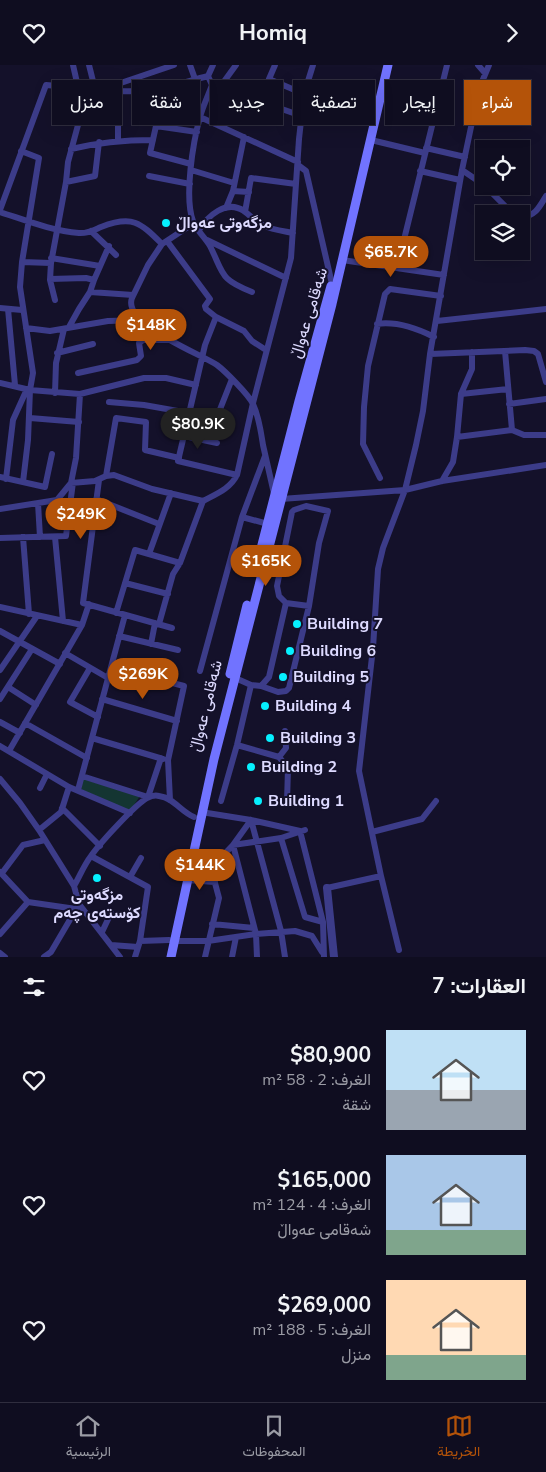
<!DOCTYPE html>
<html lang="ar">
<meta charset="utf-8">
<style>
body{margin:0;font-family:"Nunito Sans",Vazirmatn,sans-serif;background:#1d1b2d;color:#f1f3f6;direction:rtl;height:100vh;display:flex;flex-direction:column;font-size:19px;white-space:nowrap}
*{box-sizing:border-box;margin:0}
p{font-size:16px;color:#9b9ca5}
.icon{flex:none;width:28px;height:28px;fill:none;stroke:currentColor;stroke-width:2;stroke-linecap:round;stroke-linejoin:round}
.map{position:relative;height:892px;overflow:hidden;direction:ltr}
.drawer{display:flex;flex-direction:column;background:#0f0d20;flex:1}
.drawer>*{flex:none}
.hud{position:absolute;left:15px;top:15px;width:516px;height:45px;direction:rtl;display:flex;gap:10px}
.controls{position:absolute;left:475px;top:75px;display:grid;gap:10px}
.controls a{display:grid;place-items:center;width:55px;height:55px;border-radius:0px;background:#0f0d20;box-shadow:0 5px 20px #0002,0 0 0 1px #2f2d3e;font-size:25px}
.price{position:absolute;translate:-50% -42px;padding:0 11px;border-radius:18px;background:#b45309;color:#fff;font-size:16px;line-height:32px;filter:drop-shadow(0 1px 2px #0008)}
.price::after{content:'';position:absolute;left:50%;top:30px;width:15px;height:11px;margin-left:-8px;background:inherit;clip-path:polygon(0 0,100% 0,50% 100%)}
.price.selected{background:#222;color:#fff}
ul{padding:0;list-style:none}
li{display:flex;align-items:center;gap:15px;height:125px;padding:0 20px}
li span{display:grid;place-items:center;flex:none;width:140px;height:100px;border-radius:0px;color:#555}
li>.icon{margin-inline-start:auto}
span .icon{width:60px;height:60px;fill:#fffc;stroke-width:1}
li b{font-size:21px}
h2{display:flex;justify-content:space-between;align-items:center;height:60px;padding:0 20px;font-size:21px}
.chip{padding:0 18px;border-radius:0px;background:#0f0d20;box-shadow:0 5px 20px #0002,0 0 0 1px #2f2d3e;font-size:18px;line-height:45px}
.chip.selected{background:#b45309;color:#fff}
header{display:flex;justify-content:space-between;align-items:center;height:65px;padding:0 20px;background:#0f0d20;font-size:22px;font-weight:700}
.tab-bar{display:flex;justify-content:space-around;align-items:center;height:70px;border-top:1px solid #2f2d3e;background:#0f0d20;font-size:14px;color:#9b9ca5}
.tab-bar a{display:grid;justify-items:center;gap:2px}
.tab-bar .selected{color:#b45309}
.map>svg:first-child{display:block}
</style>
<header><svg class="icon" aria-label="forward" viewBox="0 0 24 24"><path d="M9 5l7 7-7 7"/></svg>Homiq<svg class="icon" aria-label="heart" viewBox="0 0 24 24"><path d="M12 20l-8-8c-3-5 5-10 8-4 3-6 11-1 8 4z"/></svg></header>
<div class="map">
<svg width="546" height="892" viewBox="0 0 546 892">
<rect width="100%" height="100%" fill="#14112a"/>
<!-- green -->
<path fill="#143532" d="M83 714 140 731 130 746 80 724Z"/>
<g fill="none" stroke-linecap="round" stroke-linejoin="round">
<!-- minor -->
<path stroke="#3c3c89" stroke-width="6" d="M73 0 78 22
M89 0 95 24
M190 0 195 14
M213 0 208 11 212 20C208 31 203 41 200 52 193 77 184 132 193 156 196 165 205 172 210 181 224 209 219 214 252 227
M275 0 269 14 304 29
M478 0 485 8
M212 20 302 51
M220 22 236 0
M106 23 174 0
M159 24 156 61 150 88 191 99
M200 52 298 97
M156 61 197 67
M118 75V25
M371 75 425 88
M426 83 465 92
M71 84C100 77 123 75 153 75
M21 86 39 93 22 197 20 222 33 308 30 325 28 375 23 417
M298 100 306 106 332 219
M191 105 234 118
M462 105 484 120
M420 106 460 115
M149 111 190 119
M66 117 95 111 99 77
M485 121 513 149
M233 126 249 127
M226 143 233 126 244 72
M0 145 46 20C82 22 123 30 159 24 175 21 192 15 208 11
M0 147C25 155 52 166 79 168 87 169 94 165 101 162 132 150 140 157 162 179
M245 147 251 113 296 119
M521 152C535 152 540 141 546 131
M194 158 162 179 148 200 132 233C122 259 199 288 217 300 225 306 249 330 253 339 259 352 261 367 263 380 267 398 271 415 275 433L281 434 405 425 442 416 546 400
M199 165C208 151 226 134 244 146 251 151 255 157 263 160 272 165 283 166 293 168
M91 166 116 190
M207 175 286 213
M167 176 210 234 205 241 206 244 216 252 205 280 178 396 237 410
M51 193 100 201
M342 195 444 210
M22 197 51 198
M397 203 447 0
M50 214 86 213 94 215
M90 227 133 230
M55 235 50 215 51 198 66 117 68 97 88 23
M0 243 22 245
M8 244 15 320
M216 252 244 266 252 276 266 285
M437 256 546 244
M377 259C397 256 416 263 434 272
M69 262 79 244 90 227 94 215 109 181
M26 263 50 266 108 256 141 255
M505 286 512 365
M57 288 93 279
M430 289 525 285 534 286 538 289 546 317
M78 308 137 295 141 291 139 278 143 275H168
M0 318 30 325 80 329 144 313H166L196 320
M55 328 56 298 64 264
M461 329 508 324
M109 337 144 340 189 348
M509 339 546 334
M30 353 79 357
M215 357 232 314
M184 371 217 378
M457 372 512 365 524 370H546
M106 411 116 353 146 357 145 385 179 393
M0 412 45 422 52 389
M380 413 363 379 364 342 368 301 385 229 390 224 441 231
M6 414 13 355 27 324
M99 415 83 538 172 563
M442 416 453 397 457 372 461 329 472 304V287
M71 418 76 393 80 329
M96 434 159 459
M38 438 40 472
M0 444 57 435 71 418 95 416 106 411 114 410 152 424 203 436C216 429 230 424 237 410L253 338 291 193 299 74 304 29 313 0
M242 452 268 459
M23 472 29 549
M55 472 63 556
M0 473 66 471 73 417
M149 489 171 428
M125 518 168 529
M286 538 309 541
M0 542 82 560
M116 548 135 485 180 498
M159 559 173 509 180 498 203 436
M0 566 60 599
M119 571 178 585
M151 579 155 558
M65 588 108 613
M111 602 184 621 168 695 170 735
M90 603 70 637 98 652
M0 605 37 551
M200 606 242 452 265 391
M233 612 251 620 261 621 269 612 286 538 279 531 277 521 292 447 294 445 306 441 328 446 319 478 309 541 289 623 286 626 278 627 261 621
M8 622 36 640
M0 634 32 584
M102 634 177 656
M0 657 20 668
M25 658 87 693
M92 673 163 694
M237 680 279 692 288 703 287 737
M0 681 69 722 130 748
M9 686 82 560 89 539
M279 692 286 683 285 666
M82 711 148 732 161 693
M0 714 20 738 39 765 74 821 79 839 120 892
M40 723 47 709
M78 725 125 550
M221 736 237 680 251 620
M62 743 100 781
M201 747 251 755 300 766 323 857 324 892
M251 755 233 780 256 869 257 892
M251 755 281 866 285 892
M39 765 61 747 69 722
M372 767 422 754 436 736
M281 773 305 852 323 857
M91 791 148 822 140 876 135 892
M0 807 28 837 76 844
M2 808 23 780 45 775
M130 812 141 793
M187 815 215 817
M74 821C80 811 84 800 91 791 100 778 135 740 147 733 151 731 155 730 159 731 174 733 181 747 194 752
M327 823 381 811
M212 859 254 863
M102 867 111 848
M0 869 28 837
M140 876 169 875
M175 876H208L256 869 295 866 312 871 322 887
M111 880 138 882
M399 885 381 811 359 706 373 583 378 504 383 483 405 425 416 380 423 346 430 289 462 105 479 24 489 0
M0 888 5 892
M44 892 51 887 78 841
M205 892 219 833 211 803 233 780 281 773 305 765
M232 892 236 872"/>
<!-- tertiary -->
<path stroke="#3c3c89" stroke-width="8" d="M327 823 334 892"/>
<!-- secondary -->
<path stroke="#7173ff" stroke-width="9" d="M256 503 299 336 331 221
M230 609 247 540
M171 892 214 694 332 239 388 0"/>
</g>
<!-- markers -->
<g fill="#06f0ff" stroke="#14112a" stroke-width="2">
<circle cx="166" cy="158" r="5"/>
<circle cx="297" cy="559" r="5"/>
<circle cx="290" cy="586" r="5"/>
<circle cx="283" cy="612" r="5"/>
<circle cx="265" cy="641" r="5"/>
<circle cx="270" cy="673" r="5"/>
<circle cx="251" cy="702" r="5"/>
<circle cx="258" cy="736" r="5"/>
<circle cx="97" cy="813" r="5"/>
</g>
<g text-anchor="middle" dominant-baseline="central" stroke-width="4" stroke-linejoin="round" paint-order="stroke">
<!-- poi labels -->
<g font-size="16" font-weight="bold" fill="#dddaff" stroke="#14112a" text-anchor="start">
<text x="176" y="158">مزگەوتی عەواڵ</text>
<text x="307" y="559">Building 7</text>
<text x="300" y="586">Building 6</text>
<text x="293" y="612">Building 5</text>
<text x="275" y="641">Building 4</text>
<text x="280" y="673">Building 3</text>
<text x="261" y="702">Building 2</text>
<text x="268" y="736">Building 1</text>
<text x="97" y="830" text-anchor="middle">مزگه‌وتی<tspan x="97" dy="18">کۆستەی چەم</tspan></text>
</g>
<!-- street labels -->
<g font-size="16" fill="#dddaff" stroke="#14112a">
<text transform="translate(309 248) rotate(-73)">شەقامی عەواڵ</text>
<text transform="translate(206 641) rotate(-76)">شەقامی عەواڵ</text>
</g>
</g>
</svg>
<div class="controls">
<a><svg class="icon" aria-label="locate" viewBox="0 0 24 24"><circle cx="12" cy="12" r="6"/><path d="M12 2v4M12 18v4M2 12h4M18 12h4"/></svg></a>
<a><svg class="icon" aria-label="layers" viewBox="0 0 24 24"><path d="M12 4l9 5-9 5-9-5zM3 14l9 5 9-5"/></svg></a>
</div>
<b class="price" style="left:391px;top:213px">$65.7K</b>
<b class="price" style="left:151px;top:286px">$148K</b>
<b class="price selected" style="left:198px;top:385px">$80.9K</b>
<b class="price" style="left:81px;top:475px">$249K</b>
<b class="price" style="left:266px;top:522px">$165K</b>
<b class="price" style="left:143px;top:635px">$269K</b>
<b class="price" style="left:200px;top:826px">$144K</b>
<div class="hud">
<a class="chip selected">شراء</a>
<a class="chip">إيجار</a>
<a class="chip">تصفية</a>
<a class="chip">جديد</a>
<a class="chip">شقة</a>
<a class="chip">منزل</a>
</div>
</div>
<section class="drawer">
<h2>العقارات: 7<svg class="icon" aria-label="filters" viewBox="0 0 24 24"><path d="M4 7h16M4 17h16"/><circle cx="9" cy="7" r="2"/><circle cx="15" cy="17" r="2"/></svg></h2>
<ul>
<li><span style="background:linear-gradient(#bfe0f5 60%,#9aa5b1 0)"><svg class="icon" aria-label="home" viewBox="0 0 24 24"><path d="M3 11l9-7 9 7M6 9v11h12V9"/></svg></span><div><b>$80,900</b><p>الغرف: 2 · 58 m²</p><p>شقة</p></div><svg class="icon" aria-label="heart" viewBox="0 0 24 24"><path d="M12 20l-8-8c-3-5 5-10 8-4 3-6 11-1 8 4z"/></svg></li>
<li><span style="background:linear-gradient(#a9c7e8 75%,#7fa58c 0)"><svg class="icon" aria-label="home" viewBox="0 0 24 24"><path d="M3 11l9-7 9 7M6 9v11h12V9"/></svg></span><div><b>$165,000</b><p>الغرف: 4 · 124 m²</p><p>شەقامی عەواڵ</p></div><svg class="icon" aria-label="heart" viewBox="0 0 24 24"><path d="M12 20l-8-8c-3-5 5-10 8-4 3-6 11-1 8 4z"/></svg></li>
<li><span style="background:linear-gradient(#ffd9b3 75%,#7fa58c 0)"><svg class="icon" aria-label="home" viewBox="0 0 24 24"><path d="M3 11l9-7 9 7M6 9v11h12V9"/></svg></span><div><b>$269,000</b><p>الغرف: 5 · 188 m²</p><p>منزل</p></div><svg class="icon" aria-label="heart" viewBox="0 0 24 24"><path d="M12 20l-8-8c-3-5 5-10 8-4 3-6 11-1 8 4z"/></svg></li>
</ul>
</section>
<nav class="tab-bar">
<a class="selected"><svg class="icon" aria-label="map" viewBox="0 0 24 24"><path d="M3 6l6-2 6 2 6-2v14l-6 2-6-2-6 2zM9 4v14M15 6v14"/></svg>الخريطة</a>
<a><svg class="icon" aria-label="saved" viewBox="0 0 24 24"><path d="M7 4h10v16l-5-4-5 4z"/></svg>المحفوظات</a>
<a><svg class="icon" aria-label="home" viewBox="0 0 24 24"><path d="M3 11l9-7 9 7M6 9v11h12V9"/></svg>الرئيسية</a>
</nav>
